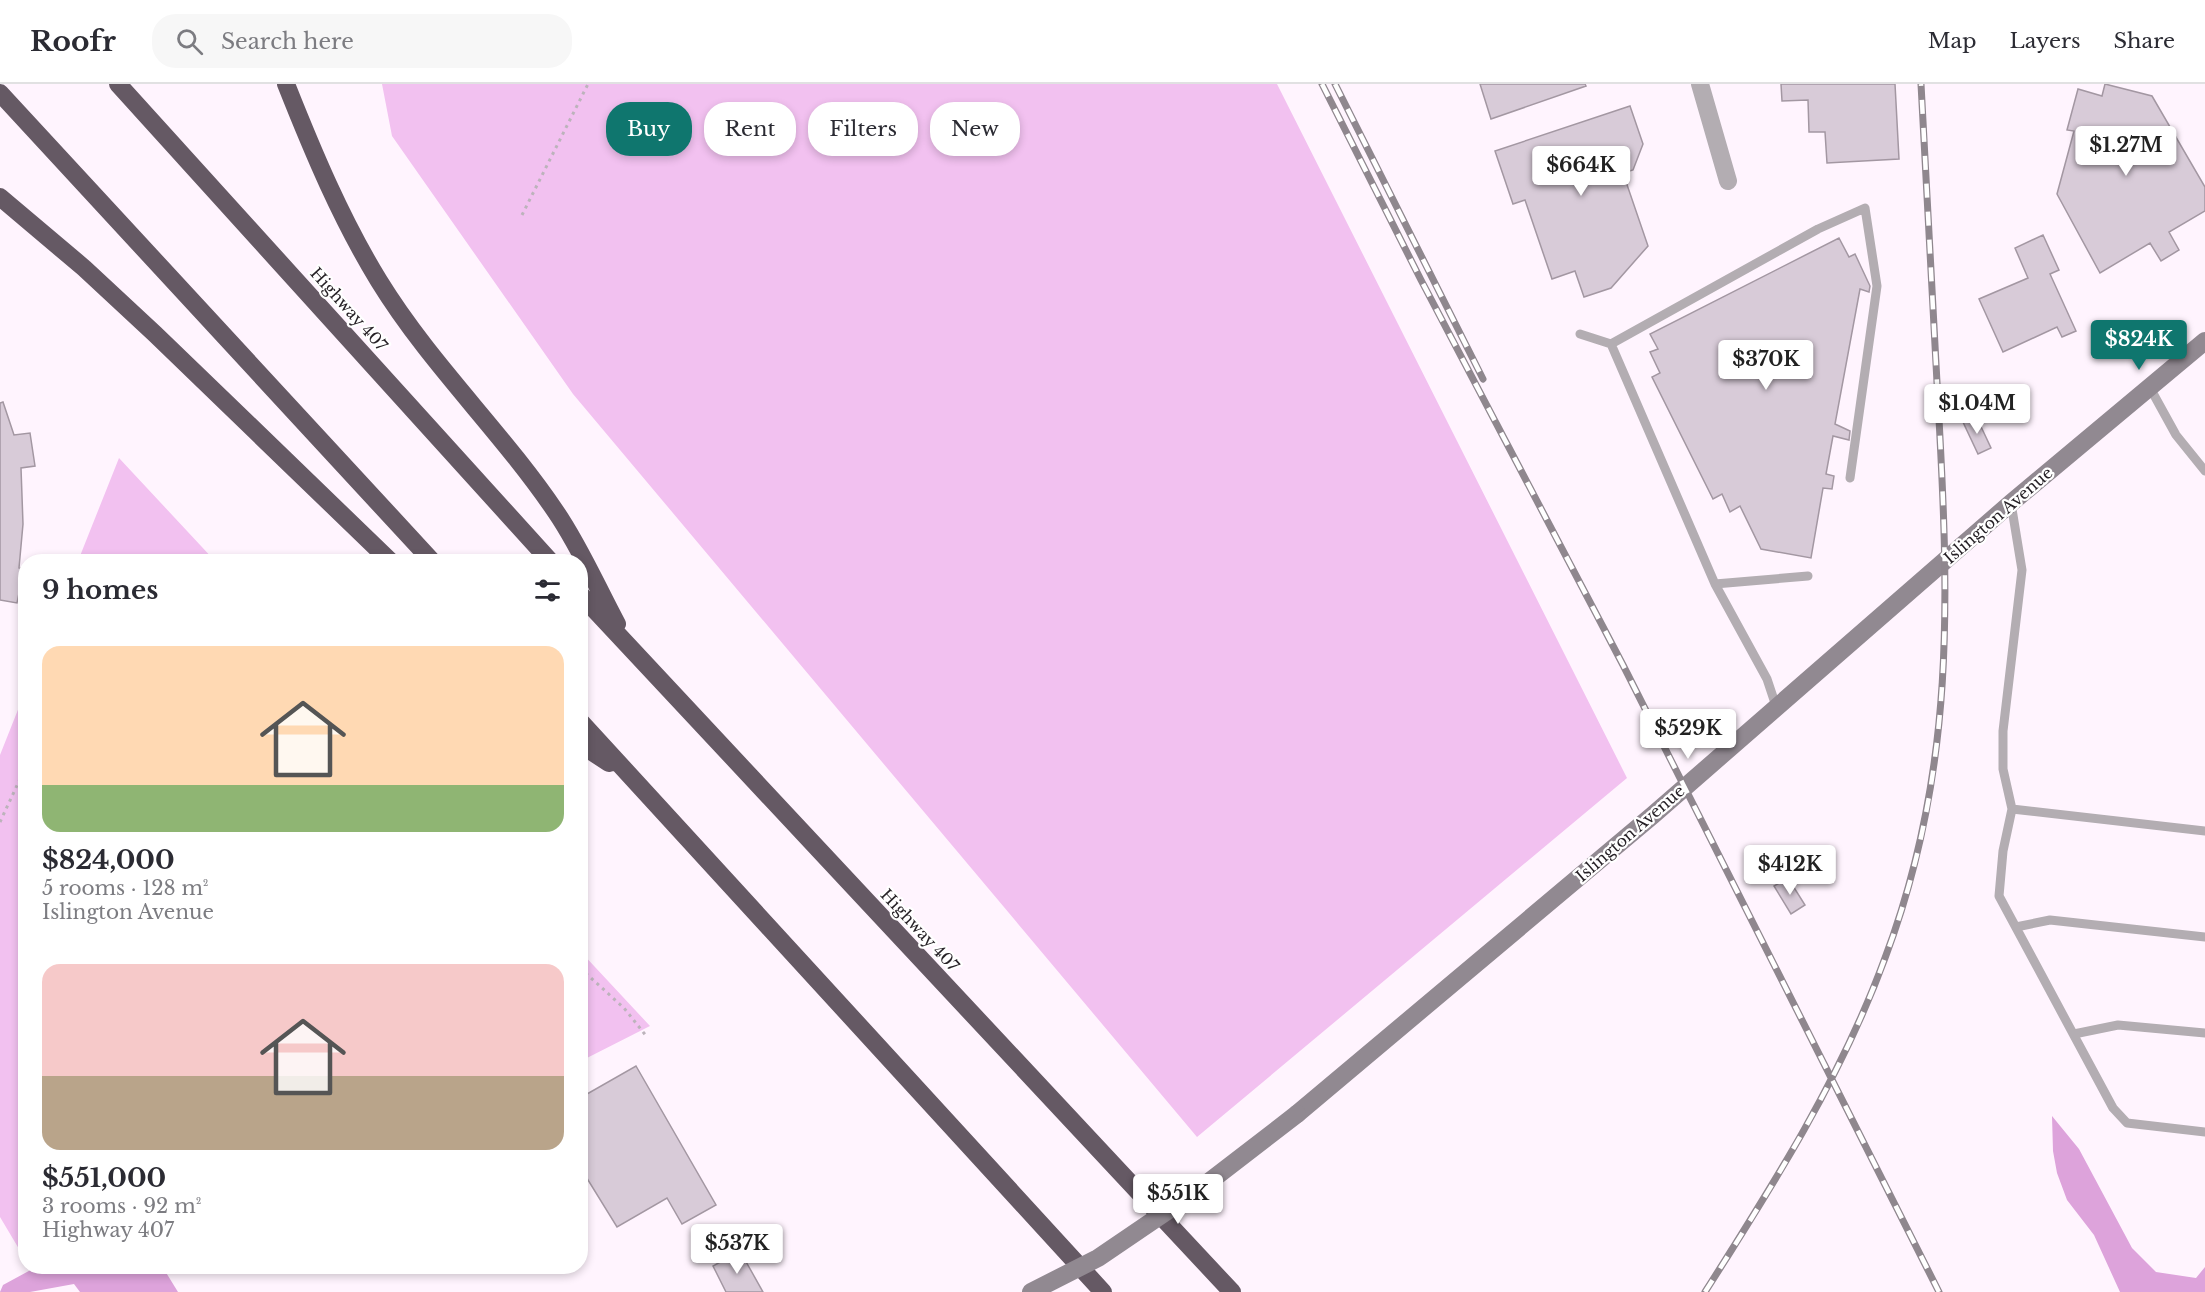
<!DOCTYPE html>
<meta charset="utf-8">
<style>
body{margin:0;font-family:"Libre Baskerville",serif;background:#f7f7f7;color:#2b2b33;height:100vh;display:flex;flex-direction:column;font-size:22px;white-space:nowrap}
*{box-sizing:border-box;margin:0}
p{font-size:20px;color:#7c7c81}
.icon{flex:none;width:33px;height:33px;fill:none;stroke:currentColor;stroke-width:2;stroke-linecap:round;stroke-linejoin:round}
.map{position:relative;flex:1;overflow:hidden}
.panel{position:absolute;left:18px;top:470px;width:570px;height:720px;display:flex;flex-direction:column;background:#fff;border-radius:24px;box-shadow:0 3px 9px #0003}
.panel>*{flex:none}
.banner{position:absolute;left:606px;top:18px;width:570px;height:54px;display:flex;gap:12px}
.price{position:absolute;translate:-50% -51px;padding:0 14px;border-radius:6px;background:#fff;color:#222;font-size:20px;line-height:39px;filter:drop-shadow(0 2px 3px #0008)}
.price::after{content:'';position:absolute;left:50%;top:36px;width:18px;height:14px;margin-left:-9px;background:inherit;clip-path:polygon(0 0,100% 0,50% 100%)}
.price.active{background:#0f766e;color:#fff}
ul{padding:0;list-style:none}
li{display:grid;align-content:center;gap:12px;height:318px;padding:0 24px}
li span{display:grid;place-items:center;height:186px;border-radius:18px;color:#555}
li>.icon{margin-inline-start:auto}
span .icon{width:108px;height:108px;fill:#fffc;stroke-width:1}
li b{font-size:26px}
h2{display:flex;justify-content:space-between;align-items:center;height:72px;padding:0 24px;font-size:26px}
.tag{padding:0 21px;border-radius:24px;background:#fff;box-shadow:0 3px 9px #0003;font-size:21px;line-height:54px}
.tag.active{background:#0f766e;color:#fff}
header{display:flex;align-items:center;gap:36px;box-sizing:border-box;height:84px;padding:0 30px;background:#fff;border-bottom:2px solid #e1e1e2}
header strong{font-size:28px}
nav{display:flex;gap:33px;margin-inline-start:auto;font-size:21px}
.search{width:420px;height:54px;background:#f7f7f7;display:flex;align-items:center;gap:15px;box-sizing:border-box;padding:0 21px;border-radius:24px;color:#7c7c81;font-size:22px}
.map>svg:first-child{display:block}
</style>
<header>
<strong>Roofr</strong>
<div class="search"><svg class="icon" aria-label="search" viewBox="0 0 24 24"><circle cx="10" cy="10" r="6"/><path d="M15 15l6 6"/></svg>Search here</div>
<nav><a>Map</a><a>Layers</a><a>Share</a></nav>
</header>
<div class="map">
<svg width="2205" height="1208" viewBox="0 0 2205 1208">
<rect width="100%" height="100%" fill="#fff4fe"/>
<!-- green -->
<path fill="#f2c1f0" d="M382 0H1277L1627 694 1197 1053 573 310 392 52Z
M119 374 215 477H78Z
M25 608V1175L0 1133V671Z
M581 868 650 942 581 977Z"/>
<!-- forest -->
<path fill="#dda3db" d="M2052 1032 2079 1065 2132 1164 2156 1188 2196 1194 2205 1183V1208H2120L2094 1151 2067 1116 2057 1089 2053 1067Z
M38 1182H162L178 1208H80L74 1200 30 1208H0L3 1201Z"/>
<!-- building -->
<path fill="#d8cbd8" stroke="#a397a2" stroke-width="1.5" d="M1480 0H1585L1586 2 1491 35Z
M1781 0H1895L1899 75 1827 79 1825 48H1809L1808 16 1782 17Z
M2105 0 2152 12 2205 103V127L2169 148 2179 166 2161 177 2150 159 2100 189 2057 110 2074 47 2067 46 2078 5 2102 12Z
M1630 22 1643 60 1633 86 1623 89 1648 162 1611 204 1584 213 1575 187 1552 195 1525 116 1513 120 1495 67Z
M2043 151 2059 186 2050 190 2076 247 2062 253 2057 243 2003 268 1979 215 2028 194 2015 164Z
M1839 154 1849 173 1855 170 1870 202 1869 208 1860 205 1835 340 1850 347 1849 356 1833 352 1826 390 1834 392 1832 405 1823 404 1811 474 1761 465 1740 422 1730 428 1722 410 1713 415 1652 293 1660 289 1650 268 1658 265 1650 250Z
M3 318 14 351 30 349 35 382 21 384 23 440 19 484 24 485 17 519 0 516V319Z
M1976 332 1991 364 1978 370 1963 338Z
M1788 794 1805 821 1791 830 1774 802Z
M636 982 716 1121 682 1140 667 1114 617 1143 580 1083V1014Z
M740 1167 763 1208H726L713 1182Z"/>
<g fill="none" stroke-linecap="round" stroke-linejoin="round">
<!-- path -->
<path stroke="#bcb3bb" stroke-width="3" stroke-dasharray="3 4.5" stroke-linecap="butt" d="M522 131 588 0
M0 738 26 682
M580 884 624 924 647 953"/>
<!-- lane -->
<path stroke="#b3adb2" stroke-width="9" d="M1580 250 1611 260 1715 500 1767 595 1776 622
M1611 260 1818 145 1865 124 1877 202 1850 394
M2149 302 2176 351 2205 387
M2011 419 2022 486 2003 647V685L2012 725 2003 767 1999 812 2113 1024 2127 1039 2205 1048
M1715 500 1808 492
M2012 725 2205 747
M2016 843 2050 836 2205 853
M2074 950 2118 941 2205 949"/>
<!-- street -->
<path stroke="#b3adb2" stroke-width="18" d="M1700 0 1728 97"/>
<!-- secondary -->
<path stroke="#918991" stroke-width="18" d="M1297 1030 1653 731 2011 419 2205 257"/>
<!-- highway -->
<path stroke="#655964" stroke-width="18" d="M118 0 550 477
M286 0C313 68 341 135 379 197 430 280 502 348 556 428 580 463 597 503 617 540
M0 9 432 477
M0 113 84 184 155 250 390 477
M580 510 1232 1208
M580 637 1103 1208
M580 660 609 679"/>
<defs>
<path id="rail" d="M1322 0 1421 196 1623 581 1939 1208
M1335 0 1483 295
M1705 1208C1773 1101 1841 994 1885 874 1956 686 1949 513 1938 317 1932 211 1927 106 1921 0"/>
</defs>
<!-- rail casing -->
<use href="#rail" stroke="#8f878e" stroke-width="7"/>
<!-- rail -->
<use href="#rail" stroke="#fff" stroke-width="4.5" stroke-dasharray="14" stroke-linecap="butt"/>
<!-- secondary-bridge -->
<path stroke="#918991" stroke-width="18" d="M1031 1208 1098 1174 1201 1104 1297 1030"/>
</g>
<g text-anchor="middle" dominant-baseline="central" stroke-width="4.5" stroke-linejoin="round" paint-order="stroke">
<!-- street labels -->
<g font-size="16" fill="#272227" stroke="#fff">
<text transform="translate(349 225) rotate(48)">Highway 407</text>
<text transform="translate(1998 431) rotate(-41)">Islington Avenue</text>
<text transform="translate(1630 749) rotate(-41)">Islington Avenue</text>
<text transform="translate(920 846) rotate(47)">Highway 407</text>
</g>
</g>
</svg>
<b class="price" style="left:2126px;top:93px">$1.27M</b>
<b class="price" style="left:1581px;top:113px">$664K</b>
<b class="price active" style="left:2139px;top:287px">$824K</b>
<b class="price" style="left:1766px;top:307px">$370K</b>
<b class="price" style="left:1977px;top:351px">$1.04M</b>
<b class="price" style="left:1688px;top:676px">$529K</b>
<b class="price" style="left:1790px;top:812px">$412K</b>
<b class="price" style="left:1178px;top:1141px">$551K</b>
<b class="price" style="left:737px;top:1191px">$537K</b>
<div class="banner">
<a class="tag active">Buy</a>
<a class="tag">Rent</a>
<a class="tag">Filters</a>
<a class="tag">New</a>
</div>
<section class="panel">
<h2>9 homes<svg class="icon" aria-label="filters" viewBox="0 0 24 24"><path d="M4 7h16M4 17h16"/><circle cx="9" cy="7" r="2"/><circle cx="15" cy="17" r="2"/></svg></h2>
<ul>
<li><span style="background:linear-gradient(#ffd9b3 75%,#8fb573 0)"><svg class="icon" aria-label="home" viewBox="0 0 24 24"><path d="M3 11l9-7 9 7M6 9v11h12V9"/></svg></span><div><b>$824,000</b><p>5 rooms · 128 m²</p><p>Islington Avenue</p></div></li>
<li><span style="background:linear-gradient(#f6c9c9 60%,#b9a48a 0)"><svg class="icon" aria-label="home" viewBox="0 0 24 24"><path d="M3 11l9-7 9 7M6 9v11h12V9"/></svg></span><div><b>$551,000</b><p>3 rooms · 92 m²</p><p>Highway 407</p></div></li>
</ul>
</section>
</div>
